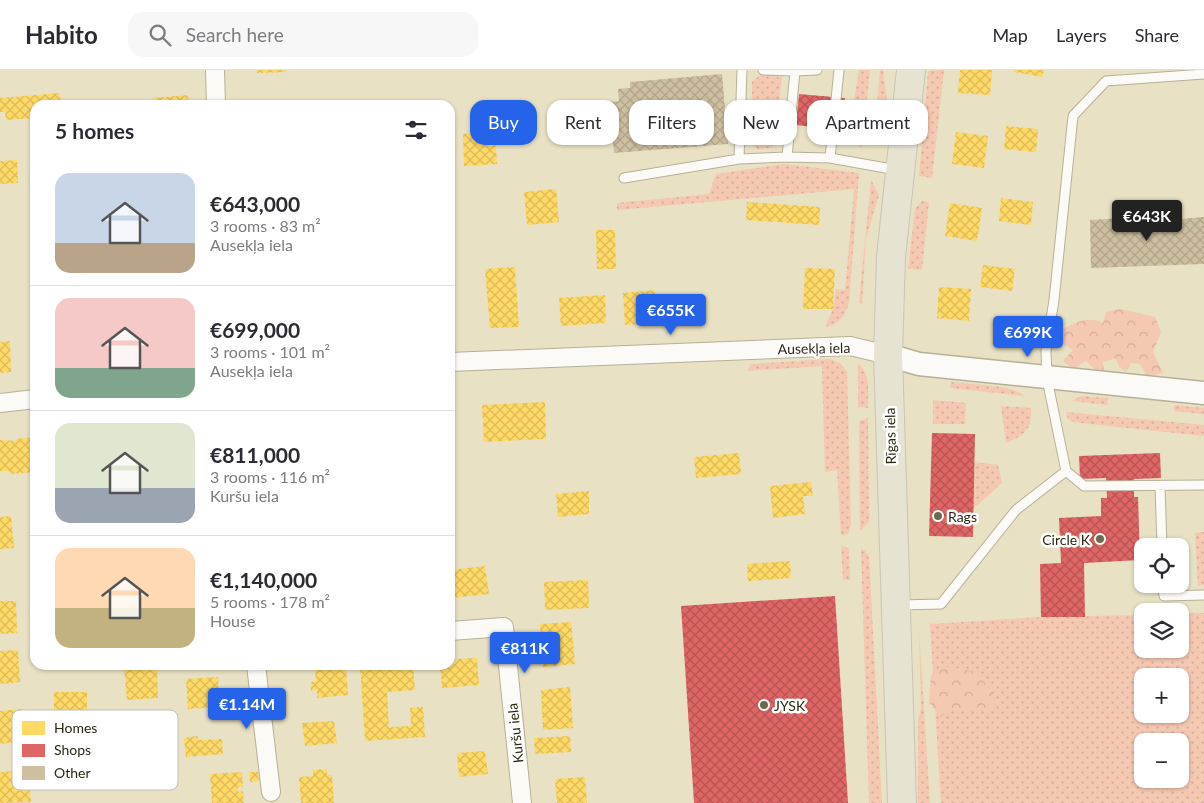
<!DOCTYPE html>
<meta charset="utf-8">
<style>
body{margin:0;font-family:Lato,sans-serif;background:#f7f7f7;color:#2b2b33;height:100vh;display:flex;flex-direction:column;font-size:19px;white-space:nowrap}
*{box-sizing:border-box;margin:0}
p{font-size:16px;color:#7c7c81}
.icon{flex:none;width:28px;height:28px;fill:none;stroke:currentColor;stroke-width:2;stroke-linecap:round;stroke-linejoin:round}
.map{position:relative;flex:1;overflow:hidden}
.panel{position:absolute;left:30px;top:30px;width:425px;height:570px;display:flex;flex-direction:column;background:#fff;border-radius:15px;box-shadow:0 1px 4px #0004}
.panel>*{flex:none}
.hud{position:absolute;left:470px;top:30px;width:475px;height:45px;display:flex;gap:10px}
.fabs{position:absolute;left:1134px;top:468px;display:grid;gap:10px}
.fabs a{display:grid;place-items:center;width:55px;height:55px;border-radius:10px;background:#fff;box-shadow:0 1px 4px #0004;font-size:25px}
.price{position:absolute;translate:-50% -42px;padding:0 11px;border-radius:5px;background:#2563eb;color:#fff;font-size:16px;line-height:32px;filter:drop-shadow(0 1px 2px #0008)}
.price::after{content:'';position:absolute;left:50%;top:30px;width:15px;height:11px;margin-left:-8px;background:inherit;clip-path:polygon(0 0,100% 0,50% 100%)}
.price.active{background:#222;color:#fff}
ul{padding:0;list-style:none}
li{display:flex;align-items:center;gap:15px;height:125px;padding:0 25px}
li+li{border-top:1px solid #e1e1e2}
li span{display:grid;place-items:center;flex:none;width:140px;height:100px;border-radius:15px;color:#555}
li>.icon{margin-inline-start:auto}
span .icon{width:60px;height:60px;fill:#fffc;stroke-width:1}
li b{font-size:21px}
h2{display:flex;justify-content:space-between;align-items:center;height:60px;padding:0 25px;font-size:21px}
.chip{padding:0 18px;border-radius:15px;background:#fff;box-shadow:0 1px 4px #0004;font-size:18px;line-height:45px}
.chip.active{background:#2563eb;color:#fff}
header{display:flex;align-items:center;gap:30px;box-sizing:border-box;height:70px;padding:0 25px;background:#fff;border-bottom:1px solid #e1e1e2}
header strong{font-size:24px}
nav{display:flex;gap:28px;margin-inline-start:auto;font-size:18px}
.search{width:350px;height:45px;background:#f7f7f7;display:flex;align-items:center;gap:12px;box-sizing:border-box;padding:0 18px;border-radius:15px;color:#7c7c81;font-size:19px}
.map>svg:first-child{display:block}
</style>
<header>
<strong>Habito</strong>
<div class="search"><svg class="icon" aria-label="search" viewBox="0 0 24 24"><circle cx="10" cy="10" r="6"/><path d="M15 15l6 6"/></svg>Search here</div>
<nav><a>Map</a><a>Layers</a><a>Share</a></nav>
</header>
<div class="map">
<svg width="1204" height="733" viewBox="0 0 1204 733">
<defs>
<pattern id="grass-dots" width="8" height="8" patternUnits="userSpaceOnUse" patternTransform="scale(1.25)"><rect width="8" height="8" fill="#f5c8b1"/><path d="M2 2h.1M6 6h.1" fill="none" stroke="#d2ac97" stroke-width="1.8" stroke-linecap="round"/></pattern>
<pattern id="forest-crowns" width="20" height="18" patternUnits="userSpaceOnUse" patternTransform="scale(1.25)"><rect width="20" height="18" fill="#f5c8b1"/><path d="M2 6a3 3 0 1 1 6 0M12 15a3 3 0 1 1 6 0" fill="none" stroke="#d2ac97"/></pattern>
<pattern id="homes-cross-hatch" width="8" height="8" patternUnits="userSpaceOnUse" patternTransform="scale(1.25)"><rect width="8" height="8" fill="#ffd966"/><path d="M0 0l8 8M0 8l8-8" fill="none" stroke="#dbba58"/></pattern>
<pattern id="shops-cross-hatch" width="8" height="8" patternUnits="userSpaceOnUse" patternTransform="scale(1.25)"><rect width="8" height="8" fill="#e06666"/><path d="M0 0l8 8M0 8l8-8" fill="none" stroke="#b65453"/></pattern>
<pattern id="building-cross-hatch" width="8" height="8" patternUnits="userSpaceOnUse" patternTransform="scale(1.25)"><rect width="8" height="8" fill="#cebfa0"/><path d="M0 0l8 8M0 8l8-8" fill="none" stroke="#b1a489"/></pattern>
</defs>
<rect width="100%" height="100%" fill="#e8e1c4"/>
<!-- grass -->
<path fill="url(#grass-dots)" fill-rule="evenodd" d="M859 0H870L862 78 851 70 850 58Z
M880 0H883C885 26 897 56 874 76Z
M944 0 932 108 919 106 928 1Z
M760 5 782 7 773 77 759 80 752 74V12Z
M784 94 859 103 849 233C844 247 841 253 826 257V255L833 239 836 219 845 220 854 119 617 140V133L709 124 716 104Z
M871 110 879 125 866 168 862 235 859 232Z
M922 131 929 132 922 200 908 199 915 139Z
M830 289 841 294 847 302 851 455 848 464 841 465 837 400 825 402 822 296 747 301 751 294Z
M858 293C871 304 868 322 868 338L858 337Z
M951 312C966 314 1016 315 1024 326L950 318Z
M1081 326 1108 328 1107 335 1072 331Z
M933 330 966 333 965 354H933Z
M1174 335 1204 338V344L1174 341Z
M1001 336 1031 338C1032 360 1025 365 1006 373Z
M1066 342 1204 355V366L1072 352 1067 347Z
M868 348 869 452 860 461 859 351Z
M975 392 998 395 1002 413 973 439Z
M1204 462V515L1198 516 1195 463Z
M841 475 849 479 850 510H843Z
M861 479 865 481 869 486 882 733H869Z
M1180 543H1204V733H941L930 554 1041 547 1142 545V579H1180ZM1142 606H1180V644H1142ZM1142 671H1180V709H1142Z
M919 562 930 733H918V651L921 637Z"/>
<!-- forest -->
<path fill="url(#forest-crowns)" d="M1120 239 1155 247 1161 262 1153 282 1163 303 1147 306 1140 294 1131 293 1126 301 1119 297 1116 288 1103 292 1104 302 1095 300 1086 291 1073 299 1063 291 1073 280 1061 272 1062 259C1075 253 1089 245 1103 253L1106 242Z
M945 597C958 599 975 598 983 609 989 617 988 621 997 630L988 639H954L940 647 929 632 931 605Z"/>
<!-- homes -->
<path fill="url(#homes-cross-hatch)" d="M257 0H286V2L257 3Z
M960 0H992L990 25 958 23Z
M1014 0H1044L1042 7 1014 2Z
M60 23 61 35H35V48L6 50 5 42H0V28Z
M188 25 189 35H153V28Z
M1006 56 1038 59 1036 82 1004 79Z
M495 62 497 94 464 96 463 64Z
M956 62 988 66 984 98 952 94Z
M17 90 18 113 0 114V91Z
M556 119 559 152 527 155 524 122Z
M1001 128 1033 132 1031 155 999 151Z
M747 132 820 137 819 155 746 150Z
M950 133 982 138 977 171 945 166Z
M596 160H615L616 199H597Z
M983 195 1015 199 1012 221 980 217Z
M515 197 519 257 490 258 485 199Z
M805 198 835 199 833 239H803Z
M939 217 971 219 969 251 937 248Z
M655 220 657 253 625 255 623 223Z
M605 225 606 253 561 256 559 228Z
M10 271 11 302 0 303V272Z
M545 332 546 369 484 372 482 335Z
M35 367V402L10 404V401H0V370L16 371V369Z
M739 383 741 404 696 408 694 387Z
M811 412 813 426H803L805 444 773 448 770 416Z
M589 421V444L558 447 556 424Z
M11 446 14 478 0 479V447Z
M790 491 791 508 748 511 747 494Z
M485 496 489 524 450 528V500Z
M588 510 589 538 545 540 544 512Z
M0 531H16L17 563 0 564Z
M571 552 575 594 543 597 540 554Z
M18 580 20 612 0 614V581Z
M477 588 479 615 442 618 440 595 455 594V589Z
M360 595H413L415 620 387 622 389 657 411 656 410 638 423 637 425 667 365 671Z
M157 596 158 628 127 630 124 598Z
M346 597 348 625 317 628V620L311 621V612L316 611 315 600Z
M218 607 220 637 188 639 186 609Z
M570 617 573 658 543 660 541 620Z
M54 622H87V645L54 644Z
M21 639 24 671 0 674V641Z
M334 651 337 673 305 676 302 653Z
M198 666V670L222 669 223 684 186 687 184 668Z
M570 666 571 682 535 684 534 668Z
M485 681 488 704 459 707 457 683Z
M327 699V705H332L334 733H301L299 707 313 706V700Z
M28 700 31 732 0 733V702Z
M242 702 243 717H238V722L243 721 244 733H212L210 704Z
M249 702H258L259 711 250 712Z
M585 707 587 733H557L555 709Z"/>
<!-- shops -->
<path fill="url(#shops-cross-hatch)" d="M799 24 845 28 842 60 796 55Z
M932 363 975 364 973 467 929 466Z
M1160 383 1161 408 1134 409V427H1138L1140 490 1084 493 1085 547H1041L1040 494 1061 493 1059 448 1101 446V428H1107L1106 408 1080 409 1079 386Z
M835 526 848 733H694L681 536Z"/>
<!-- building -->
<path fill="url(#building-cross-hatch)" d="M722 4 728 74 614 83 609 32 619 31 618 19 630 18V12Z
M1156 146 1157 151 1204 147V194L1091 198 1090 150Z"/>
<g fill="none" stroke-linecap="round" stroke-linejoin="round">
<defs>
<path id="service" d="M763 0 795 1
M1204 4 1106 11 1073 46 1054 230 1046 281 1047 309 1066 401 1084 416 1204 415
M787 87 830 88 897 100
M830 88 839 0
M739 89 742 0
M624 108 739 89 787 87 795 1 817 0
M1160 416 1162 476
M1163 514 1164 526 1204 525
M899 535 941 534 1016 440 1066 401"/>
<path id="minor" d="M215 0 216 35
M450 292 850 276 888 285
M0 333 35 329
M450 561 504 557 522 733
M256 595 271 722"/>
<path id="tertiary" d="M888 285 919 294 1204 323"/>
<path id="primary" d="M902 733 888 285 891 187 911 0"/>
</defs>
<!-- service casing -->
<use href="#service" stroke="#b5b099" stroke-width="11"/>
<!-- minor casing -->
<use href="#minor" stroke="#b5b099" stroke-width="20"/>
<!-- tertiary casing -->
<use href="#tertiary" stroke="#b5b099" stroke-width="25"/>
<!-- primary casing -->
<use href="#primary" stroke="#c9c5b6" stroke-width="30"/>
<!-- service -->
<use href="#service" stroke="#fcfaf6" stroke-width="9"/>
<!-- minor -->
<use href="#minor" stroke="#fcfaf6" stroke-width="18"/>
<!-- tertiary -->
<use href="#tertiary" stroke="#fcfaf6" stroke-width="22"/>
<!-- primary -->
<use href="#primary" stroke="#e6e3d2" stroke-width="28"/>
</g>
<!-- markers -->
<g fill="#6e6851" stroke="#fff" stroke-width="2">
<circle cx="938" cy="446" r="5"/>
<circle cx="1100" cy="469" r="5"/>
<circle cx="764" cy="635" r="5"/>
</g>
<g text-anchor="middle" dominant-baseline="central" stroke-width="5" stroke-linejoin="round" paint-order="stroke">
<!-- street labels -->
<g font-size="14" fill="#2d2713" stroke="#fff">
<text transform="translate(814 278) rotate(-1)">Ausekļa iela</text>
<text transform="translate(890 366) rotate(-91)">Rīgas iela</text>
<text transform="translate(515 663) rotate(-96)">Kuršu iela</text>
</g>
<!-- poi labels -->
<g font-size="14" fill="#2d2713" stroke="#fff" text-anchor="start">
<text x="948" y="446">Rags</text>
<text x="1090" y="469" text-anchor="end">Circle K</text>
<text x="774" y="635">JYSK</text>
</g>
</g>
<!-- legend -->
<rect x="12" y="640" width="166" height="80" rx="8" fill="#fff" stroke="#c0beb8" stroke-width="1"/>
<rect x="22" y="651" width="23" height="14" fill="#ffd966"/>
<rect x="22" y="674" width="23" height="13" fill="#e06666"/>
<rect x="22" y="696" width="23" height="14" fill="#cebfa0"/>
<g font-size="14" fill="#2d2713">
<text x="54" y="663">Homes</text>
<text x="54" y="685">Shops</text>
<text x="54" y="708">Other</text>
</g>
</svg>
<div class="fabs">
<a><svg class="icon" aria-label="locate" viewBox="0 0 24 24"><circle cx="12" cy="12" r="6"/><path d="M12 2v4M12 18v4M2 12h4M18 12h4"/></svg></a>
<a><svg class="icon" aria-label="layers" viewBox="0 0 24 24"><path d="M12 4l9 5-9 5-9-5zM3 14l9 5 9-5"/></svg></a>
<a>+</a>
<a>−</a>
</div>
<b class="price active" style="left:1147px;top:172px">€643K</b>
<b class="price" style="left:671px;top:266px">€655K</b>
<b class="price" style="left:1028px;top:288px">€699K</b>
<b class="price" style="left:525px;top:604px">€811K</b>
<b class="price" style="left:247px;top:660px">€1.14M</b>
<div class="hud">
<a class="chip active">Buy</a>
<a class="chip">Rent</a>
<a class="chip">Filters</a>
<a class="chip">New</a>
<a class="chip">Apartment</a>
</div>
<section class="panel">
<h2>5 homes<svg class="icon" aria-label="filters" viewBox="0 0 24 24"><path d="M4 7h16M4 17h16"/><circle cx="9" cy="7" r="2"/><circle cx="15" cy="17" r="2"/></svg></h2>
<ul>
<li><span style="background:linear-gradient(#c9d6e8 70%,#b9a48a 0)"><svg class="icon" aria-label="home" viewBox="0 0 24 24"><path d="M3 11l9-7 9 7M6 9v11h12V9"/></svg></span><div><b>€643,000</b><p>3 rooms · 83 m²</p><p>Ausekļa iela</p></div></li>
<li><span style="background:linear-gradient(#f6c9c9 70%,#7fa58c 0)"><svg class="icon" aria-label="home" viewBox="0 0 24 24"><path d="M3 11l9-7 9 7M6 9v11h12V9"/></svg></span><div><b>€699,000</b><p>3 rooms · 101 m²</p><p>Ausekļa iela</p></div></li>
<li><span style="background:linear-gradient(#dfe7d0 65%,#9aa5b1 0)"><svg class="icon" aria-label="home" viewBox="0 0 24 24"><path d="M3 11l9-7 9 7M6 9v11h12V9"/></svg></span><div><b>€811,000</b><p>3 rooms · 116 m²</p><p>Kuršu iela</p></div></li>
<li><span style="background:linear-gradient(#ffd9b3 60%,#c2b280 0)"><svg class="icon" aria-label="home" viewBox="0 0 24 24"><path d="M3 11l9-7 9 7M6 9v11h12V9"/></svg></span><div><b>€1,140,000</b><p>5 rooms · 178 m²</p><p>House</p></div></li>
</ul>
</section>
</div>
